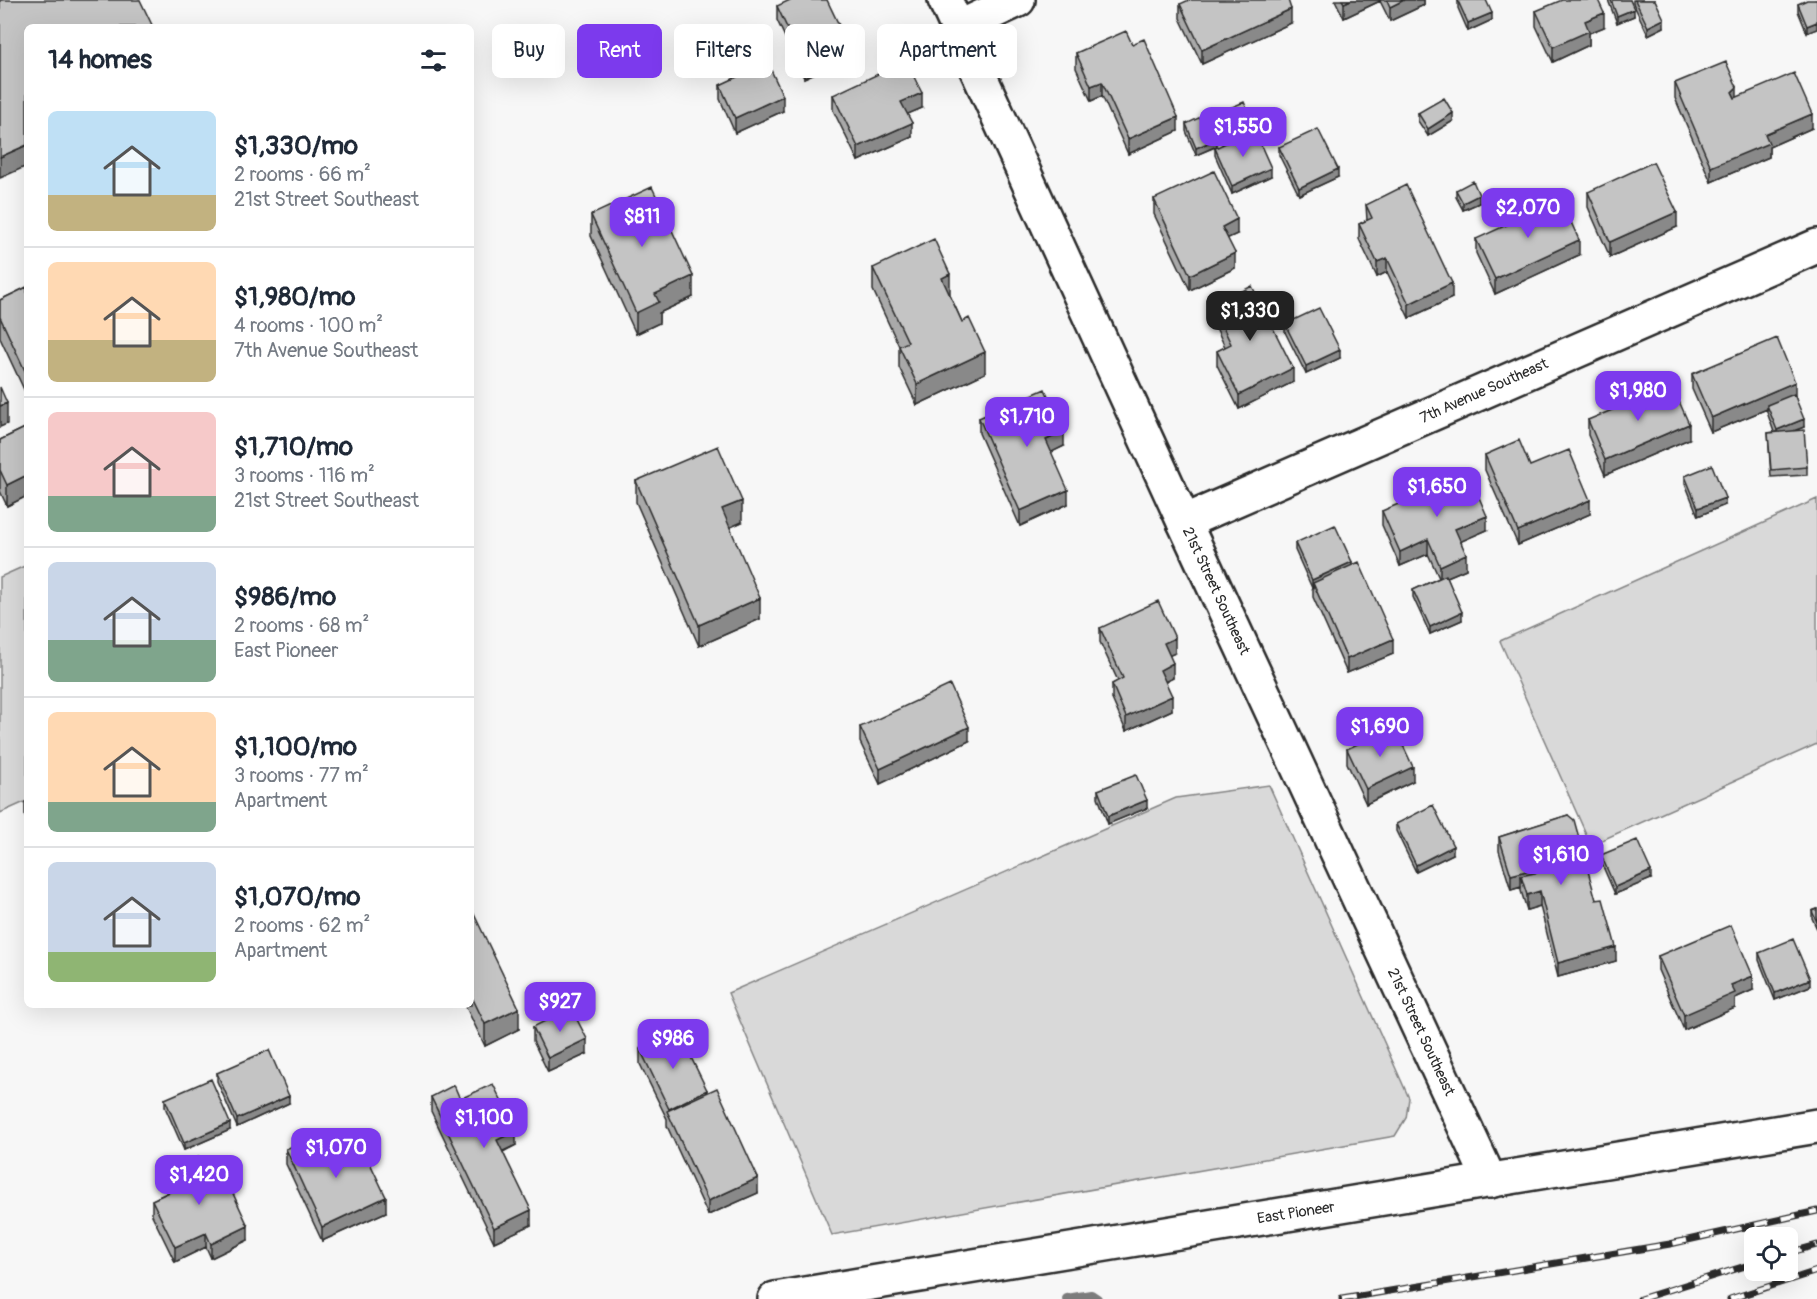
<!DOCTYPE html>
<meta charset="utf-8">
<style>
body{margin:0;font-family:Pangolin,sans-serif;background:#f2f2f3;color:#1f2937;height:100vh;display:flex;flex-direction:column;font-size:22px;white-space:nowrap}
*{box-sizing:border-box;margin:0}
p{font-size:20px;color:#747a83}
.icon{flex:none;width:33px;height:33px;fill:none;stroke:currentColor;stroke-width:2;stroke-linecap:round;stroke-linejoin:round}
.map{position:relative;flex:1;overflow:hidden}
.drawer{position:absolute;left:24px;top:24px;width:450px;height:984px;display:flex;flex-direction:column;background:#fff;border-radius:9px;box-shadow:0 6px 24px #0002}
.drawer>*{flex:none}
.top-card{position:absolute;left:492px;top:24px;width:570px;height:54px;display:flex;gap:12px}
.controls{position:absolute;left:1744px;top:1227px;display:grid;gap:12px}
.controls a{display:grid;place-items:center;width:54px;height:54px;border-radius:9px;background:#fff;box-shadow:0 6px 24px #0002;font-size:30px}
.price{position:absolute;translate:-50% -51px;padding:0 14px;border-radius:12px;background:#7c3aed;color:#fff;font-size:20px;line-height:39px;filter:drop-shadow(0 2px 3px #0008)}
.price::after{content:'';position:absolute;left:50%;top:36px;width:18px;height:14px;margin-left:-9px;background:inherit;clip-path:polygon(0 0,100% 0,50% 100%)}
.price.selected{background:#222;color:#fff}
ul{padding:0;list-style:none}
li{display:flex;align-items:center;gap:18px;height:150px;padding:0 24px}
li+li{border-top:2px solid #e0e1e3}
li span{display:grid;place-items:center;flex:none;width:168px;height:120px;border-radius:9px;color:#555}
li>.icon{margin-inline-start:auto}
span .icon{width:72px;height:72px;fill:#fffc;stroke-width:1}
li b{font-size:26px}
h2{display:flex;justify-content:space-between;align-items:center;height:72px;padding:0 24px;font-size:26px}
.tag{padding:0 21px;border-radius:9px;background:#fff;box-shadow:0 6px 24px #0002;font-size:21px;line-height:54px}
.tag.selected{background:#7c3aed;color:#fff}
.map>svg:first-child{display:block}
</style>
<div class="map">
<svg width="1817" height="1299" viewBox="0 0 1817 1299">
<rect width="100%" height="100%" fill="#f7f7f7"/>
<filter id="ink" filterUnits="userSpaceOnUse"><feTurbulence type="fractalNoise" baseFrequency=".0167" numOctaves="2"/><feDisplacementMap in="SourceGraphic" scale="12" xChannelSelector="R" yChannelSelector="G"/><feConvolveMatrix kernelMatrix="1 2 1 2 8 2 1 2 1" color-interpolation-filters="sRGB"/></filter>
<g filter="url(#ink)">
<!-- green -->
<path fill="#d9d9d9" stroke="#828282" stroke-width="1.5" d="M1817 499V744L1591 845 1500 641Z
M27 565V801L0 813V577Z
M1269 785 1409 1098 1406 1118 1395 1136 832 1235 728 993 1176 798Z"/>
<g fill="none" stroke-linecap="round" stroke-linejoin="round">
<!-- stream -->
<path stroke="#7b7b7b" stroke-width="10" d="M1067 1299 1091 1295 1097 1299"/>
<defs>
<path id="street" d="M945 0 1184 522 1490 1181
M958 28 1018 0"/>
<path id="secondary" d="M1184 522 1817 246
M775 1299 1817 1126"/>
</defs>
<!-- street casing -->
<use href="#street" stroke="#2b2b2b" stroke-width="38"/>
<!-- secondary casing -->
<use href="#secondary" stroke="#2b2b2b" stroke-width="38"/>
<!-- street -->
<use href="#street" stroke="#fff" stroke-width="33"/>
<!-- secondary -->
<use href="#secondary" stroke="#fff" stroke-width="33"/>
<defs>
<path id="rail" d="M1788 1253 1817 1245
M1342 1299 1670 1244 1817 1211
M1640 1299 1755 1263
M1730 1299 1817 1271"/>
</defs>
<!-- rail casing -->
<use href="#rail" stroke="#2b2b2b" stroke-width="7"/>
<!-- rail -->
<use href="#rail" stroke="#fff" stroke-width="4.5" stroke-dasharray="14" stroke-linecap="butt"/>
</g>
<!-- wall -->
<path fill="#a9a9a9" stroke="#2b2b2b" stroke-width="1.5" d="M1335 0H1424V5L1390 21 1380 1 1344 18Z
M1608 0H1630L1634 16 1617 23Z
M1633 0H1655L1664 27 1648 35 1633 3Z
M1817 0 1807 33 1798 11V4Z
M1458 1 1492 20 1468 31 1458 8Z
M1180 4 1291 23 1202 64 1180 18Z
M777 6 848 58 804 78 777 20Z
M1536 11 1604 27 1589 33V45L1553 62 1536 26Z
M1132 44 1178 131 1128 154 1102 96 1091 101 1076 68V53Z
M734 69 783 111 735 133 720 99V85L734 79Z
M1675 83 1737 98 1812 128 1769 147V157L1711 182 1675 98Z
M833 95 922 108 907 114 912 137 858 161 833 110Z
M1418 113 1453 121 1428 136 1418 121Z
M1213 115 1253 123 1222 143 1213 123Z
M1186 124 1217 146 1196 155 1186 131Z
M1279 147 1338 177 1299 195 1279 155Z
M1215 148 1271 176 1232 194 1215 155Z
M1456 190 1479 203 1463 210 1456 197Z
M1588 192 1677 227 1610 257 1588 207Z
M1154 199 1237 234 1227 238 1235 268 1190 290 1154 214Z
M1366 205 1452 298 1409 318 1387 272 1377 277 1359 239V224L1367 220Z
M591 215 693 297 659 313V323L636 334 591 236Z
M1476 239 1579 255 1495 294 1476 253Z
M873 268 950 295 985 373 917 405 899 367V346L873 290Z
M27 287V396L0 338V300Z
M1213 306 1293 382 1239 409 1217 365V351L1225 347 1213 321Z
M1285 324 1340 358 1306 374 1285 332Z
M1692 374 1795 396 1804 427 1794 431 1807 467V475L1771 477 1768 433 1774 432 1767 412V409L1711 432 1692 389Z
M979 418 1064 446 1051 452 1068 504 1020 526 979 433Z
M1588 420 1689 439 1605 475 1588 435Z
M27 427V496L7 506 0 491V440Z
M1485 455 1590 514 1518 545 1485 470Z
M1685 476 1725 505 1698 516 1685 483Z
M636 481 742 522 730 527 760 619 699 646 636 502Z
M1382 511 1487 530 1461 541 1466 569 1447 577 1462 620 1430 634 1413 597V590L1439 578 1428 554 1400 566 1382 525Z
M1295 543 1352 566 1393 654 1347 673 1313 597V587L1312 588 1295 550Z
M1100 628 1175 653 1169 655 1173 678 1165 682 1172 710 1126 731 1112 699V684L1118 681 1100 642Z
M860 727 969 741 880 784 860 742Z
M1347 749 1413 781 1366 804 1347 763Z
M1098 790 1147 808 1108 824 1098 797Z
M27 801V821L25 816V802Z
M1568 815 1616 961 1558 977 1540 906 1527 910 1521 891V887L1511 890 1499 851V837Z
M1396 824 1453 854 1416 872 1396 831Z
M1601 855 1651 879 1615 894 1601 862Z
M471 908 519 1029 485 1046 465 1005H471Z
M1817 909V929L1812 918V911Z
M1759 953 1810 986 1775 1000 1759 960Z
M1658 956 1753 990 1735 998V1008L1684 1030 1658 970Z
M533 1027 587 1054 548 1072 533 1041Z
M640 1049 707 1093 758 1193 708 1215 667 1126V1119L640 1064Z
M217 1073 289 1103 237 1127 217 1081Z
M431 1097 460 1099 516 1145 503 1152 531 1225 494 1242 431 1111Z
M165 1099 230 1130 184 1150 165 1107Z
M286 1149 324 1157 386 1212 322 1241 286 1164Z
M171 1171 209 1178 248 1240 211 1258 206 1247 175 1262 152 1215V1200L173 1190 171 1185Z"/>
<!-- shaded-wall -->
<path fill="#898989" stroke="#2b2b2b" stroke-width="1.5" d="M1351 0H1380V1L1344 18V3Z
M1404 0H1424V5L1390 21V7Z
M1291 9V23L1202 64V50Z
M1634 9V16L1617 23V16Z
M1492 13V20L1468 31V23Z
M1604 13V27L1589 33V45L1553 62V47L1585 21Z
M1664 19V27L1648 35V27Z
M1817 22V29L1807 33V26Z
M848 44V58L804 78V64Z
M1102 82V96L1091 101V86Z
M1737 87V101L1732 92Z
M922 93V108L901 117V102Z
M783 96V111L735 133V118Z
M1453 113V121L1428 136V129Z
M1812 114V128L1769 147V157L1711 182V167L1765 134Z
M1178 117V131L1128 154V139Z
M912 123V137L858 161V147Z
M1253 123V130L1222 143V136Z
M1217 139V146L1196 155V148Z
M27 145V166L0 178V157Z
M1271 168V176L1232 194V186Z
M1338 169V177L1299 195V188Z
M1479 195V203L1463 210V203Z
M1677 212V227L1610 257V242Z
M1237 219V234L1222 241V227Z
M1579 240V255L1495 294V279Z
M1235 253V268L1190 290V275Z
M1387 258V272L1377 277V262Z
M950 274V295L942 299V278Z
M693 276V297L659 313V323L636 334V313L655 294Z
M1452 283V298L1409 318V304Z
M1340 350V358L1306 374V366Z
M985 352V373L917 405V384Z
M1293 368V382L1239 409V395Z
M1795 382V396L1768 408 1767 405V409L1711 432V418Z
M7 403V424L0 427V406Z
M1804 419V427L1777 437V430Z
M1689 424V439L1605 475V460Z
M1064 432V446L1046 455V440Z
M27 475V496L7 506V485Z
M1068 490V504L1020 526V511Z
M1725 498V505L1698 516V508Z
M1590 500V514L1518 545V531Z
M742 501V522L722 531V509Z
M1487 516V530L1455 544V529Z
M1428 539V554L1400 566V552Z
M1466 554V569L1440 580V566Z
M1352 562V569L1313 583V587L1312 588V580Z
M760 598V619L699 646V625Z
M1462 612V620L1430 634V627Z
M1175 638V653L1164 658V643Z
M1393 639V654L1347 673V659Z
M1173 663V678L1160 684V670Z
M1172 696V710L1126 731V717Z
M969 727V741L880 784V769Z
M1413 767V781L1366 804V789Z
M1147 800V808L1108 824V816Z
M1453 846V854L1416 872V865Z
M1546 866V880L1521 876V887L1511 890V875Z
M1651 871V879L1615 894V887Z
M1540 891V906L1527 910V895Z
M1616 947V961L1558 977V963Z
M1753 976V990L1735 998V1008L1684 1030V1015L1731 985Z
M1810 979V986L1775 1000V993Z
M519 1008V1029L485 1046V1024Z
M587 1039V1054L548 1072V1058Z
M707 1090V1105L669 1115V1109Z
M289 1096V1103L237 1127V1119Z
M230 1123V1130L184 1150V1143Z
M516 1131V1145L497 1154V1140Z
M758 1178V1193L708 1215V1201Z
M386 1197V1212L322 1241V1227Z
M531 1210V1225L494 1242V1228Z
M248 1226V1240L211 1258V1244Z
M206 1233V1247L175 1262V1247Z"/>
<!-- building -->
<path fill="#c4c4c4" stroke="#2b2b2b" stroke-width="1.5" d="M0 0H140L153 27H27V145L0 157Z
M790 0H827L848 44 804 64 777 6Z
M1189 0H1288L1291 9 1202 50 1180 4Z
M1342 0H1351L1344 3Z
M1387 0H1404L1390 7Z
M1460 0H1486L1492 13 1468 23 1458 1Z
M1562 0H1598L1604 13 1585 21 1589 31 1553 47 1536 11Z
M1611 0H1630L1634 9 1617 16Z
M1635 0H1655L1664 19 1648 27Z
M1807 0H1817V22L1807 26 1798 4Z
M1126 31 1132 44 1144 39 1178 117 1128 139 1102 82 1091 86 1076 53Z
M764 55 783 96 735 118 720 85 737 77 734 69Z
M906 61 922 93 901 102 912 123 858 147 833 95Z
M1726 62 1737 87 1732 92 1735 98 1794 73 1812 114 1765 134 1769 143 1711 167 1675 83Z
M1444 98 1453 113 1428 129 1418 113Z
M1244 102 1253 123 1222 136 1213 115Z
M1207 114 1217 139 1196 148 1186 124Z
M1318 129 1338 169 1299 188 1279 147Z
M1254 130 1271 168 1232 186 1215 148Z
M1653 162 1677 212 1610 242 1588 192Z
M1214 171 1237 219 1222 227 1235 253 1190 275 1154 199Z
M1473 181 1479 195 1463 203 1456 190Z
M1406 185 1452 283 1409 304 1387 258 1377 262 1359 224 1372 218 1366 205Z
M652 187 693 276 655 294 659 302 636 313 591 215Z
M1561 200 1579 240 1495 279 1476 239Z
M934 239 950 274 942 278 962 322 969 318 985 352 917 384 899 346 908 342 873 268Z
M1252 286 1293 368 1239 395 1217 351 1231 344 1213 306Z
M27 287V375L0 317V300Z
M1319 308 1340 350 1306 366 1285 324Z
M1777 338 1795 382 1711 418 1692 374Z
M1672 385 1689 424 1605 460 1588 420Z
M0 387 7 403 0 406Z
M1045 389 1064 432 1046 440 1068 490 1020 511 979 418Z
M1794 394 1804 419 1777 430 1767 405Z
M27 427V475L7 485 0 470V440Z
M1804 430 1807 467 1771 470 1768 433Z
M1519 440 1530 466 1569 450 1590 500 1518 531 1485 455Z
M718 446 742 501 722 509 760 598 699 625 636 481Z
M1712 465 1725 498 1698 508 1685 476Z
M1469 474 1487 516 1455 529 1466 554 1440 566 1428 539 1400 552 1382 511Z
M1335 525 1352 562 1312 580 1295 543Z
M1359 562 1393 639 1347 659 1313 583Z
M1446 575 1462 612 1430 627 1413 590Z
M1158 601 1175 638 1164 643 1173 663 1160 670 1172 696 1126 717 1112 684 1123 678 1100 628Z
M950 685 969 727 880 769 860 727Z
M1394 726 1413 767 1366 789 1347 749Z
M1136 775 1147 800 1108 816 1098 790Z
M1433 805 1453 846 1416 865 1396 824Z
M1568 815 1574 820 1596 900 1603 899 1616 947 1558 963 1540 891 1527 895 1521 876 1548 870 1546 866 1511 875 1499 837Z
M1637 840 1651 871 1615 887 1601 855Z
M471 908 519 1008 485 1024 471 995Z
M1817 909V922L1812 911Z
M1731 925 1753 976 1731 985 1735 993 1684 1015 1658 956Z
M1793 939 1810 979 1775 993 1759 953Z
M571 1008 587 1039 548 1058 533 1027Z
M678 1031 707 1090 669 1109 640 1049Z
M269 1050 289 1096 237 1119 217 1073Z
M211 1079 230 1123 184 1143 165 1099Z
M493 1084 516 1131 497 1140 531 1210 494 1228 431 1097 454 1085 460 1099Z
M717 1088 758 1178 708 1201 667 1111Z
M314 1136 324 1157 359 1140 386 1197 322 1227 286 1149Z
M199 1157 209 1178 223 1172 248 1226 211 1244 206 1233 175 1247 152 1200 178 1188 171 1171Z"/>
</g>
<g text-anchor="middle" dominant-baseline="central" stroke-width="5" stroke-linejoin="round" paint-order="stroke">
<!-- street labels -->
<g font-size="15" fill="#2b2b2b" stroke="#fff">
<text transform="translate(1484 391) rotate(-24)">7th Avenue Southeast</text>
<text transform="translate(1216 591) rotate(65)">21st Street Southeast</text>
<text transform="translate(1421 1032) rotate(65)">21st Street Southeast</text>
<text transform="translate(1296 1213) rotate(-9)">East Pioneer</text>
</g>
</g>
</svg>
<div class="controls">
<a><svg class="icon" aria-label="locate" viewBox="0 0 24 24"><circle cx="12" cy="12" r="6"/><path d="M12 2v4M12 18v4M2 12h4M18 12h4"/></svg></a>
</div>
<b class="price" style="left:1243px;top:158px">$1,550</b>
<b class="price" style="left:1528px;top:239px">$2,070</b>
<b class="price" style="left:642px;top:248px">$811</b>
<b class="price selected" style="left:1250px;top:342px">$1,330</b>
<b class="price" style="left:1638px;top:422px">$1,980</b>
<b class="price" style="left:1027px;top:448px">$1,710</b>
<b class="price" style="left:1437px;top:518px">$1,650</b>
<b class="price" style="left:1380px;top:758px">$1,690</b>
<b class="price" style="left:1561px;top:886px">$1,610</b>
<b class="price" style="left:560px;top:1033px">$927</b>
<b class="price" style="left:673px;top:1070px">$986</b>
<b class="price" style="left:484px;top:1149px">$1,100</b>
<b class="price" style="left:336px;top:1179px">$1,070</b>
<b class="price" style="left:199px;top:1206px">$1,420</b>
<div class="top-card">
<a class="tag">Buy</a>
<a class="tag selected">Rent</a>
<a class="tag">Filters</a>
<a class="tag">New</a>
<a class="tag">Apartment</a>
</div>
<section class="drawer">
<h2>14 homes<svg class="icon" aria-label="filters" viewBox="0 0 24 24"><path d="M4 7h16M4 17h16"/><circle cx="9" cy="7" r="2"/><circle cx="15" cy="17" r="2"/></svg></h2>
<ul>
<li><span style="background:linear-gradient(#bfe0f5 70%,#c2b280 0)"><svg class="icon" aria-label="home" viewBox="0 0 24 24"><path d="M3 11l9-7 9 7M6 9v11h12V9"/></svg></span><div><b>$1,330/mo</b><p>2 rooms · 66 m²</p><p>21st Street Southeast</p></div></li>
<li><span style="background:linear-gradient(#ffd9b3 65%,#c2b280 0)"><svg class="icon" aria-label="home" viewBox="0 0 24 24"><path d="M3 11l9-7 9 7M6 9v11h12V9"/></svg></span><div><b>$1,980/mo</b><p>4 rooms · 100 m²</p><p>7th Avenue Southeast</p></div></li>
<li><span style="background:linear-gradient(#f6c9c9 70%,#7fa58c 0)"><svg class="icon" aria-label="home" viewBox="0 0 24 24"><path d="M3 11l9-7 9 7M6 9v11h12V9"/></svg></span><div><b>$1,710/mo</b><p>3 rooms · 116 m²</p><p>21st Street Southeast</p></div></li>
<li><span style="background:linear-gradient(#c9d6e8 65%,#7fa58c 0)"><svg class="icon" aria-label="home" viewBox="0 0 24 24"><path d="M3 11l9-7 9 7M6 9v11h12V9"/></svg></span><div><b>$986/mo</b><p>2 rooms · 68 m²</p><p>East Pioneer</p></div></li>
<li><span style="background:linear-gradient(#ffd9b3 75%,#7fa58c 0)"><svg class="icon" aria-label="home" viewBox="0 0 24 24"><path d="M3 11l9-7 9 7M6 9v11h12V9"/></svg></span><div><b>$1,100/mo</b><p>3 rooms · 77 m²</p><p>Apartment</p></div></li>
<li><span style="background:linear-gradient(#c9d6e8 75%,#8fb573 0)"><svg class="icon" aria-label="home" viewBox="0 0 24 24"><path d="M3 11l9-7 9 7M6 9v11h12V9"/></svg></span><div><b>$1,070/mo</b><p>2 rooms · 62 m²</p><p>Apartment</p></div></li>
</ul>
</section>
</div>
